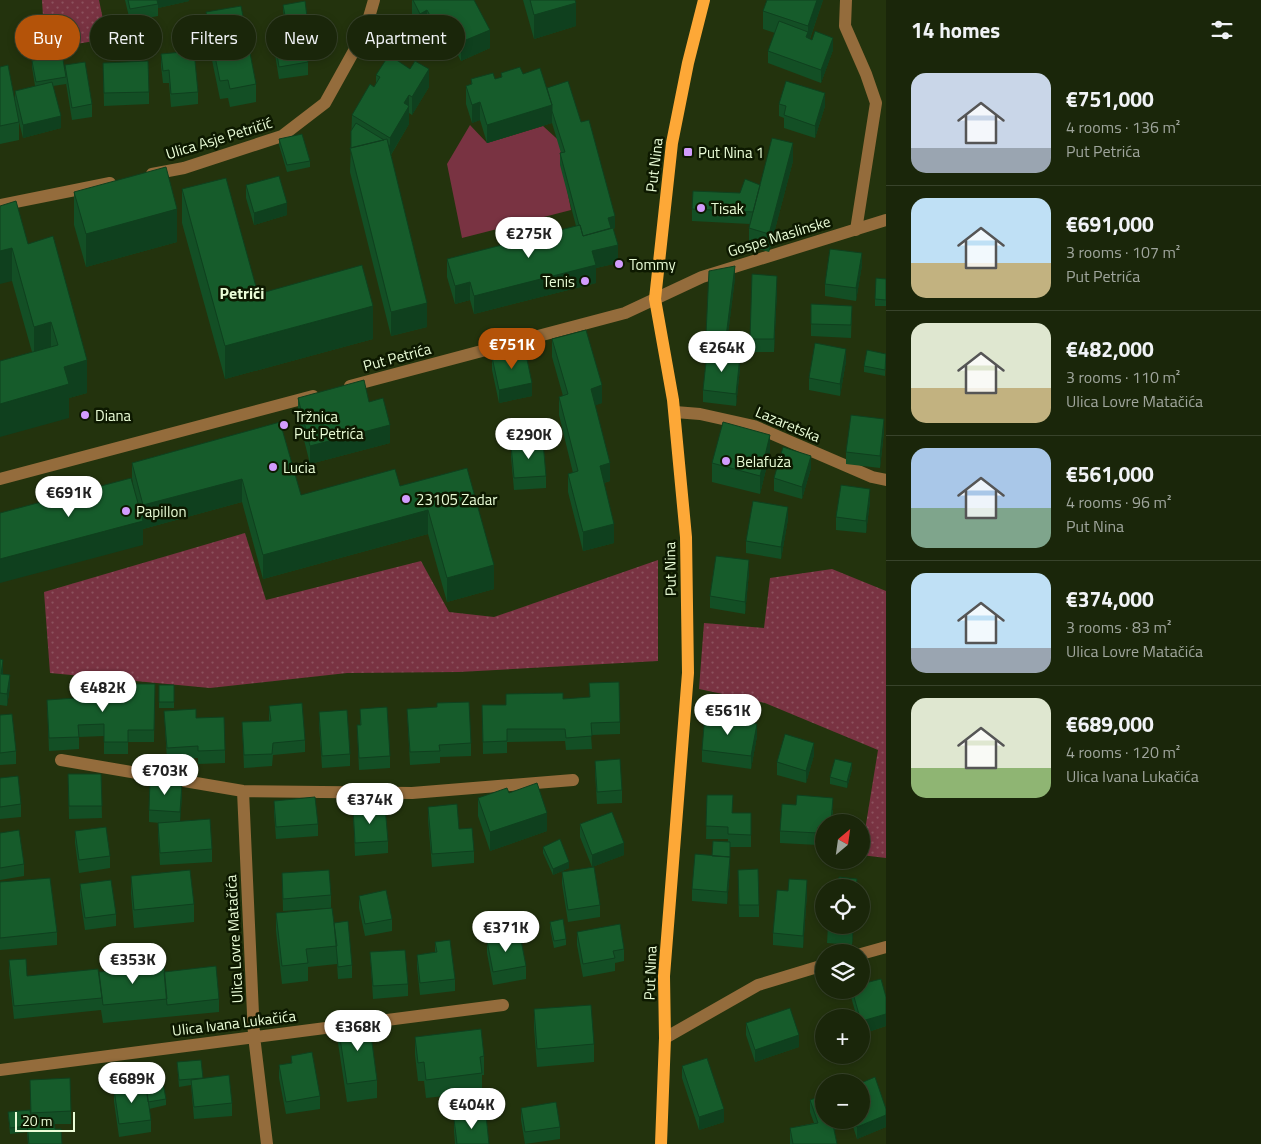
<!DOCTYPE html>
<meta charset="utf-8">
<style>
body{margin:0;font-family:"Titillium Web",sans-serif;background:#232e13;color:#f1f3f6;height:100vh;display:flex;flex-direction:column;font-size:19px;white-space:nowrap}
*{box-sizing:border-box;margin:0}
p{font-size:16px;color:#9fa59c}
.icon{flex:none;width:28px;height:28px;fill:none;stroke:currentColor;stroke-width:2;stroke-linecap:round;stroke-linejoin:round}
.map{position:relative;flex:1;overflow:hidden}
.details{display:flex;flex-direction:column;background:#1a260a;width:375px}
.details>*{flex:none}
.hud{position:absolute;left:15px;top:15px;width:475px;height:45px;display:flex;gap:10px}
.needle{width:32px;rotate:29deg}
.controls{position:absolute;left:815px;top:814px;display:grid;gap:10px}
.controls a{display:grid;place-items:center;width:55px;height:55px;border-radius:50%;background:#1a260a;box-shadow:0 2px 8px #0003,0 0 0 1px #38432b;font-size:25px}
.scale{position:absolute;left:15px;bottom:12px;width:60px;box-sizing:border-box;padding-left:5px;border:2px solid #eafdd7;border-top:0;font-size:14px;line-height:18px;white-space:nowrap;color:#eafdd7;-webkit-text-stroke:4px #0d1900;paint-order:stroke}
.price{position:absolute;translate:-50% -42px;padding:0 11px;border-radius:18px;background:#fff;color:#222;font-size:16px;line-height:32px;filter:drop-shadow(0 1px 2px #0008)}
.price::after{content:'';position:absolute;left:50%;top:30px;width:15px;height:11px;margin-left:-8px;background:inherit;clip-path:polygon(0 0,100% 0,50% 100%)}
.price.selected{background:#b45309;color:#fff}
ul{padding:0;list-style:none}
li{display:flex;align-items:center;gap:15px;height:125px;padding:0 25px}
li+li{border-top:1px solid #38432b}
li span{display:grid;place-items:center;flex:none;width:140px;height:100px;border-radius:15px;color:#555}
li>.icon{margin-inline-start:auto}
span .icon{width:60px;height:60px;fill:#fffc;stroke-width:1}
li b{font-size:21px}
h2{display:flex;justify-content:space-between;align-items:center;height:60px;padding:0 25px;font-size:21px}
.pill{padding:0 18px;border-radius:22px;background:#1a260a;box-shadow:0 2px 8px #0003,0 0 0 1px #38432b;font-size:18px;line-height:45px}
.pill.selected{background:#b45309;color:#fff}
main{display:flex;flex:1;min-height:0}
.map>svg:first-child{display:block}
</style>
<main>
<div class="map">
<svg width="886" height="1144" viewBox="0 0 886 1144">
<defs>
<pattern id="grass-dots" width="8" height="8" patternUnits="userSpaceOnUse" patternTransform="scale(1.25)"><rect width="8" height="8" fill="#793342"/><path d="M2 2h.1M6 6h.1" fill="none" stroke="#8c515d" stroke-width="1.8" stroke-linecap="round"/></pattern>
</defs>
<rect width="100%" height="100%" fill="#23330d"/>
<!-- grass -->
<path fill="url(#grass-dots)" d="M42 0H99L107 39 45 49Z
M245 533 266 600 421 561 449 612 494 617 658 560V661L459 672 347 673 210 688 50 673 44 592Z
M832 569 886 591V858L861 855 878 750 765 703 699 689 704 623 764 628 770 578Z"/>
<!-- park -->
<path fill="#793342" d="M470 125 487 143 543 126 567 148 560 153 571 210 462 238 447 164Z"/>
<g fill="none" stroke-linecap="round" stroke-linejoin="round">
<!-- minor -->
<path stroke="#946c3c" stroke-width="12" d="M846 0 845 26 866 74 876 103 856 230
M152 174 184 168 282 136 325 103 365 31 374 0
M0 205 110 183
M350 386 625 313 702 277 886 220
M675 412 700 414 754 426 872 477 886 480
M0 479 313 396
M61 760 243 791 412 793 573 780
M243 791 254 1036 267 1144
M861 954 886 947
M665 1038 758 985 824 965
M0 1070 503 1005"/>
<!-- major -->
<path stroke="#fda837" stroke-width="12" d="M661 1144 665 1038 664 976 688 673 686 537 673 400 655 299 672 143 688 63 704 0"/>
</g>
<!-- wall -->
<path fill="#134f25" d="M125 0H189V1L158 8V16L130 21Z
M412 0 490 48 461 61 453 46 446 49 442 40 435 44 427 29 420 32 412 18Z
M523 0H575L576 26 534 39Z
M767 0H823L810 39 833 50 821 83 768 63V51L775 33 763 29V11Z
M283 5 307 17V23L286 27 283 11Z
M206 12 256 84V102L230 107 228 98 220 99 206 31Z
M274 36 308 62V75L279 79 274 48Z
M161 54 198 92V104L171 107 169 83H163L161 66Z
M32 61 65 72V65L92 104V117L72 120 66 83V84L53 86 61 128 23 138 19 122V140L0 144V67L15 99V91L35 86 32 67Z
M103 63 149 92V104L104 106Z
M501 73 523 74 547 88 615 228 613 229 618 263 596 268V283L474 314 470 300 455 304 447 277V259L576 226 560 165V153H561L552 123 487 143 480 120 472 123 466 104V86L471 84V79H495L501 78Z
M376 75 429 87 412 115 409 113V124L391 155 427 327 391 336 350 172 352 115 374 87 376 83Z
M779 104 825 106 815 138 784 128V118L779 116Z
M279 139 310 161V167L287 172 279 145Z
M793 161 769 252 749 246V228L750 224 692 221V209L740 193 760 185Z
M246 185 287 215 254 225 246 198Z
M182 189 258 294 373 339 225 379 182 223Z
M74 192 177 242 86 267 74 225Z
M0 206 28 244 87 393 69 398V418L32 352 12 281Z
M862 265 856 301 825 296V284Z
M735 278 726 350 706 346V334Z
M886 279V306H875V299Z
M777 289 774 352H750V339Z
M852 306 851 338 811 336V324Z
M552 339 602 403 595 405 610 481 604 483 614 543 583 551 568 492V474L573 473 559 415V397L563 396 552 357Z
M886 354 885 376 864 372V366Z
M492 357 532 396 499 403 492 370Z
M846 361 840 396 809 390V378Z
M740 368 736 406 703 402V390Z
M298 398 369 402 390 443 310 464 298 416Z
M280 422 301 495 400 486 467 468 494 589 447 602 428 534 263 579 242 502 143 529V528V545L132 478V463Z
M884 432 880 468 846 464V452Z
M511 445 546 476V488L514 490 511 457Z
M770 453 760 494 712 482V463Z
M811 468 802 499 774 491V478Z
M870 501 866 533 836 530V517Z
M788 519 781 559 746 553V541Z
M749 572 745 614 710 608V596Z
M0 659 3 672V674L10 687 7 706 0 705Z
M155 684 154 742H128V754H104V736L79 737V749L49 751 47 700 103 702H127Z
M159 685H174V708H159Z
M506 694 563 699 620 722V734L591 735 592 749 566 750 565 741 507 742V753L483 754 482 705H506Z
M269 706 305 740V752L273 755 272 766 244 768 242 722 269 721Z
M360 709 390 756V768L359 770 357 725H360Z
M407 709 471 743V756L440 757V763L410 765Z
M164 711 196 718 225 750V763L198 764V758L167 760Z
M319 712 350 754V766L322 768 319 724Z
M0 715 16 751V764L0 765Z
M757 736 751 769 702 762V750Z
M814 755 806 783 777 775V762Z
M595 761 622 790V803L597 804 595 773Z
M852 769 847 788 830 784V777Z
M68 774H101L102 818 69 819Z
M0 778 21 804V817L0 819Z
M509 793 547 831 490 851 478 816V798Z
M182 795 180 821 212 849V862L160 865 158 835V823H160L149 822V810Z
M707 795 732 813H751V847H730V870L727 904 692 901V889L712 856 728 841V839H706Z
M274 801 318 824V836L276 839 274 813Z
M428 807 459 829 474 851V863L432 867 428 819Z
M353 808 388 841V853L355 856Z
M833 810 832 822H824V839H818V845L780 843V831Z
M580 824 624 855 592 867 580 837Z
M75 831 110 856V868L79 873 75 843Z
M0 833 24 864V876L0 880Z
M543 847 569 868 553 875 543 853Z
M562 872 600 905V917L568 922 562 884Z
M282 873 331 895V908L283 911Z
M131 876 194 904V922L134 928 131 894Z
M0 882 57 932V945L0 950Z
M738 882 759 905V917H739Z
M80 884 116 914V926L85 930 80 897Z
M807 893 803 948 773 945V933Z
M359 896 392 919V931L365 936 359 908Z
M276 913 334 923 352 965V978L338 979 337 964 308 967V981L282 984 276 931Z
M550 922 566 939V945L554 948 550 928Z
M828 925H854L852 945 827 943Z
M577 932 624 949V961L615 963V971L583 977 577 945Z
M487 941 526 966V979L493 985 487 953Z
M435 942 455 979V991L420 995 417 967V955L435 952Z
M370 952 408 984V996L373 999Z
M9 960 27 976 99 978 164 972 219 999V1012L103 1023 101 1010 14 1019 9 972Z
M869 982 886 997V1026L862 1034 861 1018H857L849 990H861Z
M534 1009 594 1044V1062L537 1067 534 1028Z
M746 1023 799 1047 755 1062 746 1035Z
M338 1025 377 1080V1098L347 1102 338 1043Z
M415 1037 484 1056V1075H482V1092L426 1098 424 1081H418L415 1055Z
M291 1056 320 1096V1109L286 1114 279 1078V1065L291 1063Z
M177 1062 203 1078 232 1103V1116L194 1119 191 1085 179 1087Z
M682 1066 724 1122 699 1130 682 1078Z
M30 1080 71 1111V1124H54L55 1129 62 1144H28L27 1132 10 1134 8 1112 31 1116Z
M146 1086 166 1099V1105L149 1109 151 1120V1132L119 1137 114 1102V1089Z
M810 1100 843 1120V1127L834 1130 837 1144H790V1128L814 1123 810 1112Z
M521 1108 560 1127V1139L525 1144 521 1120Z
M886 1109V1127L857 1139 851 1120H861Z
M454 1119 489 1144H455L454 1131Z"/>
<!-- shaded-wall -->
<path fill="#0f401e" d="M156 0H189V1L158 8V4Z
M817 0H823L806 50V37L808 32V26Z
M576 3V26L534 39V15Z
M427 10V29L420 32V14Z
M442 22V40L435 44V25Z
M453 27V46L446 49V31Z
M490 30V48L461 61V42Z
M833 38V50L821 83V70Z
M429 69V87L412 115V97Z
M825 93V106L815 138V126Z
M409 95V124L390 156 387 150 390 144V138L404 103Z
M480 102V120L472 123V105Z
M552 105V123L487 143V125Z
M61 116V128L23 138V125Z
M793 143V161L769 252V234Z
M287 203V215L254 225V213Z
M177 209V242L86 267V234Z
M615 216V228L608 230V218Z
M583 242 618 245V263L596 268V283L474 314V296Z
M12 248V281L0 284V251Z
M862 253V265L856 301V288Z
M735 266V278L726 350V337Z
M777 276V289L774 352V339Z
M470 282V300L455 304V286Z
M427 303V327L391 336V312Z
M373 306V339L225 379V346Z
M51 322V355L34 360V327Z
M846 349V361L840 396V384Z
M740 356V368L736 406V394Z
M87 360V393L69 398V418L0 437V404L64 367Z
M532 383V396L499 403V390Z
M602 385V403L591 407V389Z
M884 419V432L880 468V456Z
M390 425V443L310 464V446Z
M770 435V453L760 494V476Z
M811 456V468L802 499V487Z
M610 463V481L600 484V466Z
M242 479V502L143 529V505Z
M870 489V501L866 533V521Z
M788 507V519L781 559V547Z
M428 510V534L263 579V555Z
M143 521V545L0 583V559Z
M614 524V543L583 551V532Z
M749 560V572L745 614V602Z
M494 565V589L447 602V578Z
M3 660V672L1 686V674Z
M10 675V687L7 706V694Z
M757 724V736L751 769V756Z
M814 743V755L806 783V771Z
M852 763V769L847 788V782Z
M182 783V795L180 824V812Z
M547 813V831L490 851V832Z
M624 843V855L592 867V855Z
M730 857V870L727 904V892Z
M569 862V868L553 875V869Z
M807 880V893L803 948V936Z
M852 925H854L852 945Z
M886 1014V1026L862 1034V1021Z
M799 1035V1047L755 1062V1050Z
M724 1109V1122L699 1130V1117Z
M886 1115V1127L857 1139V1127Z
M831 1120H843V1127L831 1130Z"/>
<!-- building -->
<path fill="#165c2b" stroke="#0f401e" d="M128 0H157L158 4 130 9Z
M413 0H474L490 30 461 42 453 27 446 31 442 22 435 25 427 10 420 14Z
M530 0H575L576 3 534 15Z
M767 0H817L808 26 763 11Z
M305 1 307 17 286 21 283 5Z
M241 6 256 84 230 89 228 80 220 81 206 12Z
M779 21 808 32 806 37 812 40 815 31 833 38 821 70 768 51Z
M303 31 308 62 279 67 274 36Z
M194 51 198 92 171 94 169 70 163 71 161 54Z
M62 54 66 77 36 82 32 61Z
M389 55 410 69 415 61 429 69 412 97 409 95 404 103 409 106 390 138 352 115 370 84 374 87 380 77 376 75Z
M148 61 149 92 104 93 103 63Z
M85 62 92 104 72 108 65 65Z
M8 65 19 122 0 126V67Z
M520 67 523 74 540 68 552 105 487 125 480 102 472 105 466 86 472 84 471 79 493 73 495 79 502 77 501 73Z
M568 81 581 122 589 120 615 216 608 218 611 228 583 236 580 225H579L560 153 565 152 552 111V105L547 88Z
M786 81 825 93 815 126 784 115 786 106 779 104Z
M52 82 61 116 23 125 15 91Z
M356 123 384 140 351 148V131Z
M302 134 310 161 287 165 279 139Z
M772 138 793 143 769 234 749 228Z
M387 139 427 303 391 312 350 148Z
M166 167 177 209 86 234 74 192Z
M279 176 287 203 254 213 246 185Z
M226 178 258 294 362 265 373 306 225 346 182 189Z
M745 179 760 185 753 212 692 209 693 191 740 193Z
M16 201 28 244 53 236 87 360 64 367 69 384 0 404V361L58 345 51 322 34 327 12 248 0 251V206Z
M580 225 583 236 613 228 618 245 592 251 596 265 474 296 470 282 455 286 447 259Z
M830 249 862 253 856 288 825 284Z
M735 266 726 337 706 334 709 271Z
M752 274 777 276 774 339H750Z
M876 278 886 279V300L875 299Z
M811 304 852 306 851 325 811 324Z
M586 330 602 385 591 389 610 463 600 466 614 524 583 532 568 474 578 471 559 397 568 394 552 339Z
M815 343 846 349 840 384 809 378Z
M525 350 532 383 499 390 492 357Z
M867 350 886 354 885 370 864 366Z
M707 353 740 356 736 394 703 390Z
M364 380 369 402 383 398 390 425 310 446 298 398Z
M851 415 884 419 880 456 846 452Z
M280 422 301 495 395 469 400 486 467 468 494 565 447 578 428 510 263 555 242 479 143 505 132 463Z
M723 422 770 435 760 476 712 463Z
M543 442 546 476 514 478 511 445Z
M783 447 811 456 802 487 774 478Z
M131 478 143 521 0 559V513Z
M841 485 870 489 866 521 836 517Z
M753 501 788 507 781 547 746 541Z
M716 556 749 560 745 602 710 596Z
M0 659 3 660 1 674 10 675 7 694 0 693Z
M619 682 620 722 591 723 592 736 566 738 565 729H507V741L483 742 482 705H506V694L563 693V699L590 697 589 683Z
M128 684H155L154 730H128V742H104V724L78 725 79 737 49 738 47 700 76 698V689L103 688V702H127Z
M159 685H174V702H159Z
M469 702 471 743 439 745 440 751 410 752 407 709 437 707V703Z
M302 703 305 740 273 743 272 754 244 755 242 722 271 721 269 706Z
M387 707 390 756 359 758 357 725H361L360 709Z
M196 709V718L224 717 225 750 198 751V746L167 748 164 711Z
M347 710 350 754 322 756 319 712Z
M12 714 16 751 0 753V715Z
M705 714 757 724 751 756 702 750Z
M785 734 814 743 806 771 777 762Z
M620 759 622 790 597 792 595 761Z
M835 759 852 763 847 782 830 777Z
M68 774H101L102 806H69Z
M18 776 21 804 0 807V778Z
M150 781 182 783 180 812 149 810Z
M537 783 547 813 490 832 478 798 507 788 509 793Z
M707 795H733L732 813H751V835L728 834V827L706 826Z
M797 795 833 798 831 822H824V827H818V833L780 831 782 804 796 805Z
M315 797 318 824 276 827 274 801Z
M457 804 459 829 472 828 474 851 432 854 428 807Z
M385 806 388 841 355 843 353 808Z
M612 812 624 843 592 855 580 824Z
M210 819 212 849 160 853 158 823Z
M106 827 110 856 79 860 75 831Z
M19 830 24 864 0 868V833Z
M560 839 569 862 553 869 543 847Z
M713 841 730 842V857L712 856Z
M695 854 730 857 727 892 692 889Z
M594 867 600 905 568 910 562 872Z
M758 869 759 905H739L738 870Z
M190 870 194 904 134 910 131 876Z
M329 870 331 895 283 899 282 873Z
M839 877 857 879 856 888H838Z
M50 878 57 932 0 938V882Z
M789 879 807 880 803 936 773 933 777 890 788 891Z
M111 880 116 914 85 918 80 884Z
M386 890 392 919 365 924 359 896Z
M332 908 337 946 306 949 308 963 282 966 276 913Z
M563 919 566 939 554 941 550 922Z
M348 921 352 965 338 967 334 923Z
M620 924 624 949 613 951 615 958 583 964 577 932Z
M828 925H852V932L827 930Z
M520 935 526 966 493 972 487 941Z
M450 940 455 979 420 983 417 955 437 952 435 942Z
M405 950 408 984 373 986 370 952Z
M26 959 27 976 98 969 102 998 14 1006 9 960Z
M164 966 167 999 103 1005 99 972Z
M216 966 219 999 167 1005 164 972Z
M861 966H864L869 982 881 979 886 997V1014L862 1021 861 1018H860L852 990H861Z
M591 1005 594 1044 537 1049 534 1009Z
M790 1008 799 1035 755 1050 746 1023Z
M369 1020 377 1080 347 1084 338 1025Z
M481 1029 484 1056 480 1057 482 1073 426 1080 424 1062 418 1063 415 1037Z
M312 1052 320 1096 286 1102 279 1065 292 1063 291 1056Z
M707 1058 724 1109 699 1117 682 1066Z
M201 1060 203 1078 179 1080 177 1062Z
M229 1075 232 1103 194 1107 191 1080Z
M875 1077 886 1109V1115L857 1127 855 1120H861V1083Z
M70 1078 71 1111 31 1113 30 1080Z
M163 1083 166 1099 148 1102 146 1086Z
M146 1085 151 1120 119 1124 114 1089Z
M824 1095V1120H832L837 1144H793L790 1128 818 1123 810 1100Z
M556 1102 560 1127 525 1132 521 1108Z
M30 1110 31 1122 27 1123V1126L10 1128 8 1112Z
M486 1115 489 1144H457L454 1119Z
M54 1121 55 1129H61L62 1144H29L27 1123Z"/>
<!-- markers -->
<g fill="#d29cfd" stroke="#0d1900" stroke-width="2">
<rect x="683" y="147" width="10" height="10" rx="2.5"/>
<circle cx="701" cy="208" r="5"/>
<circle cx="619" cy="264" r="5"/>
<circle cx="585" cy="281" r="5"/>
<circle cx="85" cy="415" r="5"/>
<circle cx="284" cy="425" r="5"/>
<circle cx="726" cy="461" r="5"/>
<circle cx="273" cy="467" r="5"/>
<circle cx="406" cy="499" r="5"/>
<circle cx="126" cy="511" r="5"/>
</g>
<g text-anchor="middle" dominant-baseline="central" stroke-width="5" stroke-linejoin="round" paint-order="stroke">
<!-- street labels -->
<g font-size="15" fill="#eafdd7" stroke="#0d1900">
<text transform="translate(219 138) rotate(-17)">Ulica Asje Petričić</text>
<text transform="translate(654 165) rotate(-83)">Put Nina</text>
<text transform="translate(779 236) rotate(-17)">Gospe Maslinske</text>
<text transform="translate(397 357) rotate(-15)">Put Petrića</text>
<text transform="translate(788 424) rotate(23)">Lazaretska</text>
<text transform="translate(670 569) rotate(-91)">Put Nina</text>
<text transform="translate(234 939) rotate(-93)">Ulica Lovre Matačića</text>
<text transform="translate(650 973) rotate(-88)">Put Nina</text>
<text transform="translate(234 1023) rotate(-7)">Ulica Ivana Lukačića</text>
</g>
<!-- poi labels -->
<g font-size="15" fill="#eafdd7" stroke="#0d1900" text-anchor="start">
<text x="698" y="152">Put Nina 1</text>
<text x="711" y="208">Tisak</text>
<text x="629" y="264">Tommy</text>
<text x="575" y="281" text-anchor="end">Tenis</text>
<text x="95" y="415">Diana</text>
<text x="294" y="416">Tržnica<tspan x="294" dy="17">Put Petrića</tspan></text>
<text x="736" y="461">Belafuža</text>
<text x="283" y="467">Lucia</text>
<text x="416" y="499">23105 Zadar</text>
<text x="136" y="511">Papillon</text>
</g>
<!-- neighbourhood labels -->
<g font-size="16" font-weight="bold" fill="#eafdd7" stroke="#0d1900">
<text x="242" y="293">Petrići</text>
</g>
</g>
</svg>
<div class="controls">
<a><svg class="needle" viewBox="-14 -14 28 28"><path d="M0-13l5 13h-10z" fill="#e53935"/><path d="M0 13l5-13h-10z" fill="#9fa59c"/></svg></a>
<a><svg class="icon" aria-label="locate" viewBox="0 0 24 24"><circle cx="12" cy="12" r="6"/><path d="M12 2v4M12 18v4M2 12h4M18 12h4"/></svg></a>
<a><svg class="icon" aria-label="layers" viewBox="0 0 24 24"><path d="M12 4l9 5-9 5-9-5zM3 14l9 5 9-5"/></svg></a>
<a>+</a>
<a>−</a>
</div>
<div class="scale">20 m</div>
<b class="price" style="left:529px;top:259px">€275K</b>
<b class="price selected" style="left:512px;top:370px">€751K</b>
<b class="price" style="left:722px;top:373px">€264K</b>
<b class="price" style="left:529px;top:460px">€290K</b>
<b class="price" style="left:69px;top:518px">€691K</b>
<b class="price" style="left:103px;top:713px">€482K</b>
<b class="price" style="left:728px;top:736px">€561K</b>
<b class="price" style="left:165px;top:796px">€703K</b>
<b class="price" style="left:370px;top:825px">€374K</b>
<b class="price" style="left:506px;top:953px">€371K</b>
<b class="price" style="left:133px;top:985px">€353K</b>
<b class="price" style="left:358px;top:1052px">€368K</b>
<b class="price" style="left:132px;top:1104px">€689K</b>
<b class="price" style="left:472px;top:1130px">€404K</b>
<div class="hud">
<a class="pill selected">Buy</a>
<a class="pill">Rent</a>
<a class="pill">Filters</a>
<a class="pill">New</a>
<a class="pill">Apartment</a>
</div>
</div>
<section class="details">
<h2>14 homes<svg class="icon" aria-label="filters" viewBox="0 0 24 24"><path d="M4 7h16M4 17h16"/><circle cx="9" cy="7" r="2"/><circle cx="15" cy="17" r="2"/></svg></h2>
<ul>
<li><span style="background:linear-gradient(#c9d6e8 75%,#9aa5b1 0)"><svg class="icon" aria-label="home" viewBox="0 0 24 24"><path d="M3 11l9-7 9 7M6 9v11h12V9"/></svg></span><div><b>€751,000</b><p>4 rooms · 136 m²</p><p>Put Petrića</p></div></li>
<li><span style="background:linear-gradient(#bfe0f5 65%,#c2b280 0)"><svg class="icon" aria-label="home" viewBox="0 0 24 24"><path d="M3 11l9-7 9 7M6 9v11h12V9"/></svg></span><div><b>€691,000</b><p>3 rooms · 107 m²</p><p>Put Petrića</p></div></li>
<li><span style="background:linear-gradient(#dfe7d0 65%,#c2b280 0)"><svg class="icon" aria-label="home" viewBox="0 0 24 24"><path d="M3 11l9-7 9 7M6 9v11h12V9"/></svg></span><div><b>€482,000</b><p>3 rooms · 110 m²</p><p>Ulica Lovre Matačića</p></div></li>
<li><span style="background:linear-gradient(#a9c7e8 60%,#7fa58c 0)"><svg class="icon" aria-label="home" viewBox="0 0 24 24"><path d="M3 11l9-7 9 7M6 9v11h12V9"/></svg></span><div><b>€561,000</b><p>4 rooms · 96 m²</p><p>Put Nina</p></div></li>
<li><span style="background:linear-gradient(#bfe0f5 75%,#9aa5b1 0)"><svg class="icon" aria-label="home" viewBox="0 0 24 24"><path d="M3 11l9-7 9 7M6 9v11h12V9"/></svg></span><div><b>€374,000</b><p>3 rooms · 83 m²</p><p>Ulica Lovre Matačića</p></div></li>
<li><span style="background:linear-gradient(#dfe7d0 70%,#8fb573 0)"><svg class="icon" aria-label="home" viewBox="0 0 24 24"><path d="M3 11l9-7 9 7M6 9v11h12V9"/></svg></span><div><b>€689,000</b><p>4 rooms · 120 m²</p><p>Ulica Ivana Lukačića</p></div></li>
</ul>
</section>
</main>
